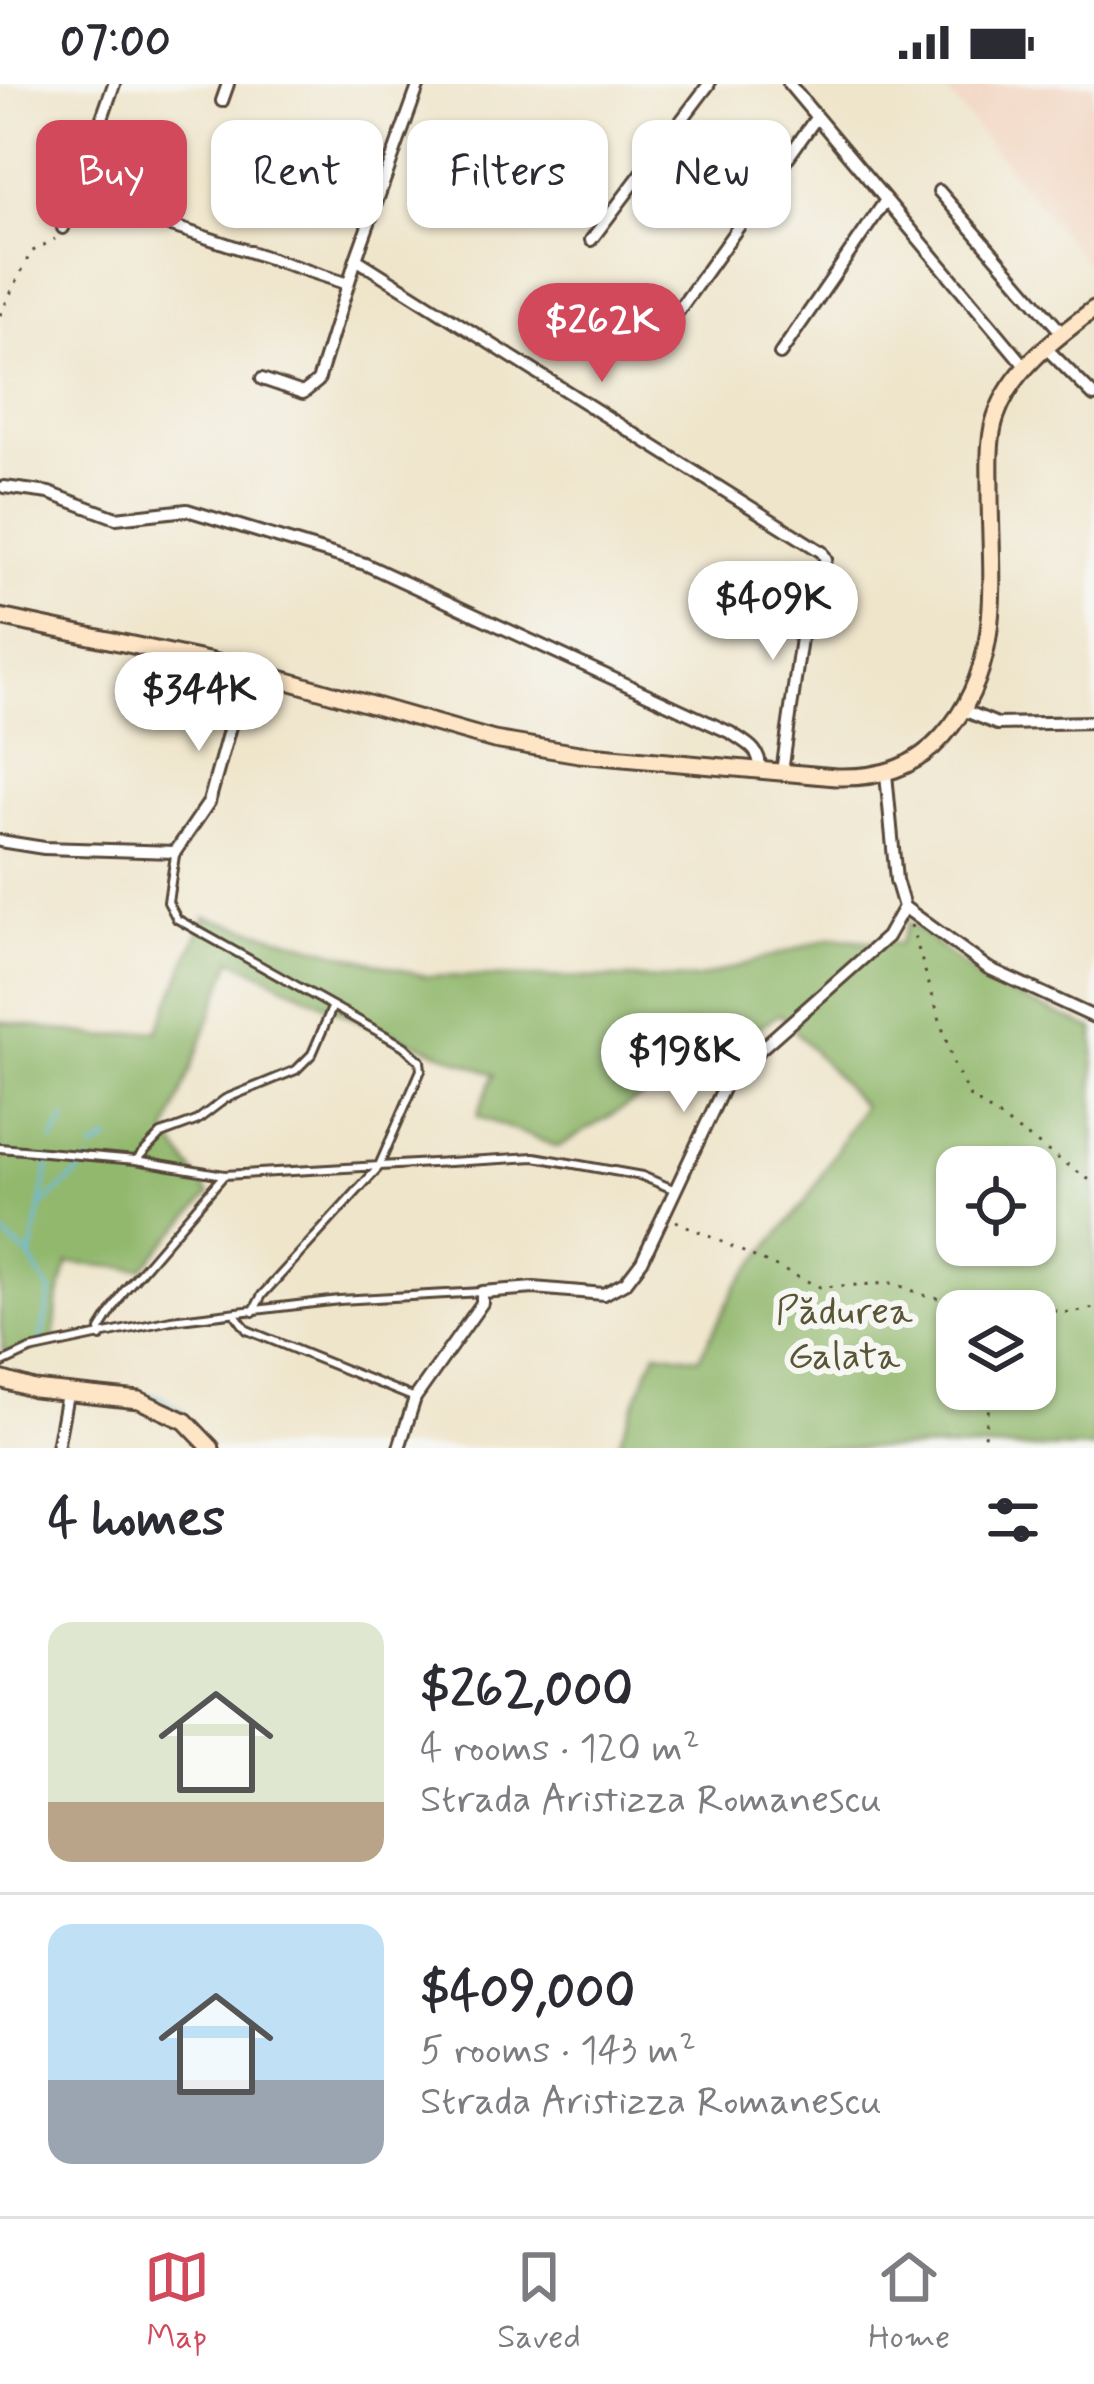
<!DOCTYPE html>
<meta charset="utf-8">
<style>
body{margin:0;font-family:Mynerve,sans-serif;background:#f7f7f7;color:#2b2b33;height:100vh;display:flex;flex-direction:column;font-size:45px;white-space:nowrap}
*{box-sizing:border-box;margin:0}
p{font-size:39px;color:#7c7c81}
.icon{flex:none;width:66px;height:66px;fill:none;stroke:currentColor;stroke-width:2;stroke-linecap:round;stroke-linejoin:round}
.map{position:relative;height:1364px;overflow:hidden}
.side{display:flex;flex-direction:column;background:#fff;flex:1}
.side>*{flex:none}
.hud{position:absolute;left:36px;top:36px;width:1023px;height:108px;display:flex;gap:24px}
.buttons{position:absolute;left:936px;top:1062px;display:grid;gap:24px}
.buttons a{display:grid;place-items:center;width:120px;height:120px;border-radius:24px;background:#fff;box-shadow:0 3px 9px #0004;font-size:60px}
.price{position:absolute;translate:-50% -102px;padding:0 27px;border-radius:42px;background:#fff;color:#222;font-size:39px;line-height:78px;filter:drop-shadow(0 3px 6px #0008)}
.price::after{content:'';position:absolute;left:50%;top:72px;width:36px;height:27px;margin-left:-18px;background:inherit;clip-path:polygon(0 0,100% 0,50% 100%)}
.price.active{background:#d1495b;color:#fff}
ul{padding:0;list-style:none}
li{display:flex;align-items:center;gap:36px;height:300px;padding:0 48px}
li+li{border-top:3px solid #e1e1e2}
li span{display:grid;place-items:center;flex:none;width:336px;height:240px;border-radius:24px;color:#555}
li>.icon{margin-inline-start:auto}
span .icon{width:144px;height:144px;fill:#fffc;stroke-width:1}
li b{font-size:51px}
h2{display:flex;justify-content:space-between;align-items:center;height:144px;padding:0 48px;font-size:51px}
.chip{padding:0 42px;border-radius:24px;background:#fff;box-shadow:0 3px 9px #0004;font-size:42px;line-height:108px}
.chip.active{background:#d1495b;color:#fff}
.status{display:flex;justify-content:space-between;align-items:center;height:84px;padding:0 60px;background:#fff;direction:ltr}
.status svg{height:33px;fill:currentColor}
.menu{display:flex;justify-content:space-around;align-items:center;height:168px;border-top:3px solid #e1e1e2;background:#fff;font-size:33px;color:#7c7c81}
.menu a{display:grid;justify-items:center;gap:6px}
.menu .active{color:#d1495b}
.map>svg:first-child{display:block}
</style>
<div class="status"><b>07:00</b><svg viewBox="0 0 49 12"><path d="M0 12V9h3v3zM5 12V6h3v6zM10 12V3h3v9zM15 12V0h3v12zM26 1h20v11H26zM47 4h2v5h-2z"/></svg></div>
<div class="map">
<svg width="1094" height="1364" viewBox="0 0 1094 1364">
<rect width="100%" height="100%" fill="#f6f6f2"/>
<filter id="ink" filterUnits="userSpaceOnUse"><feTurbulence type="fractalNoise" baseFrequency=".00833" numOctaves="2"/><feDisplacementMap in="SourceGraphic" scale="24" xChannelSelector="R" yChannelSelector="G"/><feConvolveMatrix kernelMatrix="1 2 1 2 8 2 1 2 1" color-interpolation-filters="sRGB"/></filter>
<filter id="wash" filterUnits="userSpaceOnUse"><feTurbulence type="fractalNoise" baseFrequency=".004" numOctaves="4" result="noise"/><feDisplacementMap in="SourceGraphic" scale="48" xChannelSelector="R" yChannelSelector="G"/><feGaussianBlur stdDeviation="2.7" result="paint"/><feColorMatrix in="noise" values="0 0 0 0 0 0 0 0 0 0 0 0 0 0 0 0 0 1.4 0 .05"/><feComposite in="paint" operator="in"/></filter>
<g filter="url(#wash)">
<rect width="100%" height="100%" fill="#efe5cb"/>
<!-- built -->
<path fill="#f3d4bf" d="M940 0H1094V188Z"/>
<!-- forest -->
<path fill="#92b86d" stroke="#667146" stroke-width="3" fill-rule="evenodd" d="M205 833 425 892 696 895 832 854 899 860 909 838 985 900 1094 945V1364H616L656 1268 699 1274 737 1201 806 1117 863 1022 780 930 558 1063 477 1032 494 990 347 932 232 875 167 1049 209 1111 142 1185 68 1179 57 1219 54 1258 4 1270 0 1236V937L104 953 158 946ZM957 1083H1035V1161H957ZM957 1227H1035V1305H957Z"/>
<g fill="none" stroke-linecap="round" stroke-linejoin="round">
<!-- stream -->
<path stroke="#68bbe4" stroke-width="3" d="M53 1058 65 1035
M92 1066 109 1056
M43 1121 90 1078
M0 1148 29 1172
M40 1259 51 1209 30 1174 49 1080
M125 1307 159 1313 183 1328"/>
</g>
</g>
<g filter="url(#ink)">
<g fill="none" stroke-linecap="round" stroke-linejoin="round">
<defs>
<path id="lane" d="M175 771 168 818 177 835 404 962 420 977 421 986 378 1084 262 1211 253 1228
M0 1064 136 1076 224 1091 535 1073 642 1092 673 1105
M136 1076 161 1050 196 1037 225 1015 296 986 312 970 332 924
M235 1230 247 1246 415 1314
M101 1253 100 1246 125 1206 224 1091
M0 1280 30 1266 171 1236 339 1216 482 1208"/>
<path id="street" d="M789 0 1026 283
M222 17 228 0
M939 107 1062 249
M123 126 348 200
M63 144 114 0
M591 156 709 0
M356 175 822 468 826 475 806 519 782 688
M669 240 816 34
M1046 264 1094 312
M780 270 886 116
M262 295 303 309 318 297 356 175 419 0
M4 403 49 409 116 434 187 426 365 480 731 649C747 660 761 665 760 686
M963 626 997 640 1094 638
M0 757 44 764 175 768 209 718 246 585
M904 823 988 884 1094 933
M57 1364 67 1310
M399 1364 415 1314 482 1219V1208L534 1204 604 1210 626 1198 642 1177 728 994 887 853 904 823 896 796 886 690"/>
<path id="secondary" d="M0 533 246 585 494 656 579 670 836 693C879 694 914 685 943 652 1006 582 990 492 990 406 990 382 988 355 996 332 1012 285 1056 254 1094 225
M0 1295 34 1305 139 1316 185 1337 211 1364"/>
</defs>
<!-- lane casing -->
<use href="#lane" stroke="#564638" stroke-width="12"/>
<!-- street casing -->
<use href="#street" stroke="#564638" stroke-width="16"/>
<!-- secondary casing -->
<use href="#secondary" stroke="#564638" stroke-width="21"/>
<!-- path -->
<path stroke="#564638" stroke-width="3" stroke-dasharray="3 9" stroke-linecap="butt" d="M0 231 31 168 55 155
M911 841 953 979 970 1013 1094 1099
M676 1137 820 1203 893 1199 926 1212 957 1217 1073 1229 1094 1224
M1035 1259 1039 1270 1035 1278
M982 1364 992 1305"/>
<!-- lane -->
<use href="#lane" stroke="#fff" stroke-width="6"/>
<!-- street -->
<use href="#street" stroke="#fff" stroke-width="10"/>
<!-- secondary -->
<use href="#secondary" stroke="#fde5c5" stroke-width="15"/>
</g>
</g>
<g text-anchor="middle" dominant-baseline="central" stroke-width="12" stroke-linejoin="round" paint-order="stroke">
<!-- park labels -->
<g font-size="39" fill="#5a5536" stroke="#f6f6f2">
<text x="844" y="1228">Pădurea<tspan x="844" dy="45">Galata</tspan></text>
</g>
</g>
</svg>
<div class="buttons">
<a><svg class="icon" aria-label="locate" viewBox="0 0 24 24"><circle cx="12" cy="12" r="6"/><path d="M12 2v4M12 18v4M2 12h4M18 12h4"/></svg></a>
<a><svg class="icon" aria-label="layers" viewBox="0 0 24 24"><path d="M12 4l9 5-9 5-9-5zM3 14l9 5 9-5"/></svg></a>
</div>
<b class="price active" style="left:602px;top:301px">$262K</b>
<b class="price" style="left:773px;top:579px">$409K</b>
<b class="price" style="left:199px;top:670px">$344K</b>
<b class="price" style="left:684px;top:1031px">$198K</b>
<div class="hud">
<a class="chip active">Buy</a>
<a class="chip">Rent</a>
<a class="chip">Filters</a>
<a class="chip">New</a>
</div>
</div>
<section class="side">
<h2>4 homes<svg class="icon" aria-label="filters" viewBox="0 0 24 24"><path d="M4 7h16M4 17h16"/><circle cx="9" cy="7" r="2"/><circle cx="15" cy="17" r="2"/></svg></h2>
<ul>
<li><span style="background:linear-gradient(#dfe7d0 75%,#b9a48a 0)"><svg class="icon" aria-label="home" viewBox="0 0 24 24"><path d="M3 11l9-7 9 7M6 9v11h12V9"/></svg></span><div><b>$262,000</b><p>4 rooms · 120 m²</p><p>Strada Aristizza Romanescu</p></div></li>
<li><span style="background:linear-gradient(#bfe0f5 65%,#9aa5b1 0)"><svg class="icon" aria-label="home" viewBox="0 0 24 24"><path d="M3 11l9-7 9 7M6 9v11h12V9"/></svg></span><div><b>$409,000</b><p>5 rooms · 143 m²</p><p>Strada Aristizza Romanescu</p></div></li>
</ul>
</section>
<nav class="menu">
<a class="active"><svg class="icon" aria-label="map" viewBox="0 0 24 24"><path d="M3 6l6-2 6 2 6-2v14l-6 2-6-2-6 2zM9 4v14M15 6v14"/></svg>Map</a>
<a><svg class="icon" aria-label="saved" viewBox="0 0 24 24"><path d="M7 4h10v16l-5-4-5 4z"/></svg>Saved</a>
<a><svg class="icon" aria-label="home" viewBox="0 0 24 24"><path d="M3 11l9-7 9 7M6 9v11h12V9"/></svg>Home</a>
</nav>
